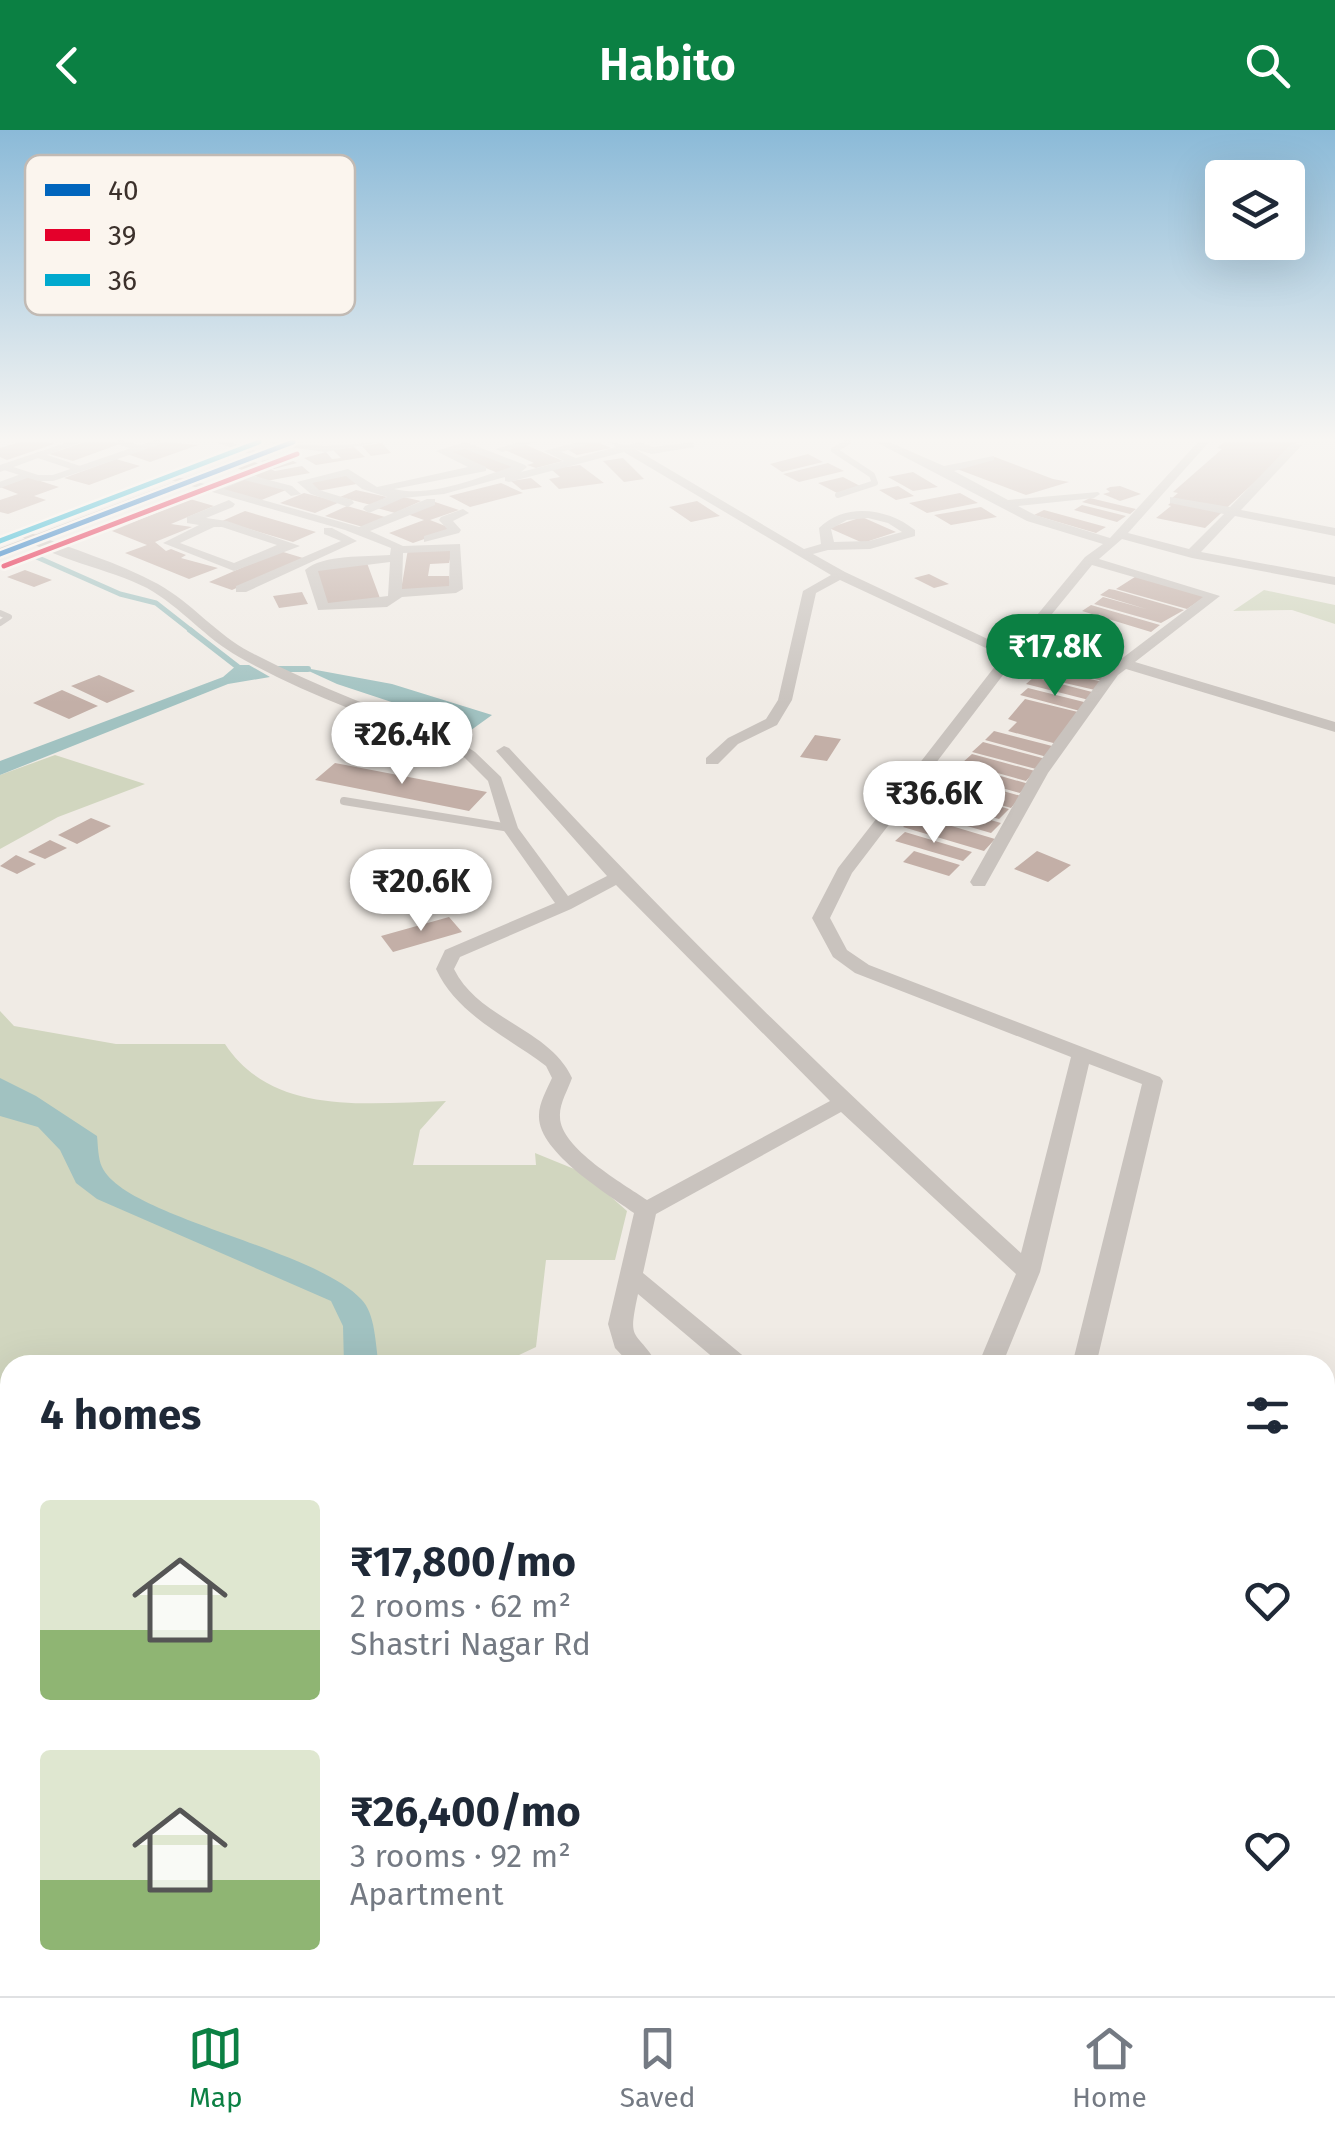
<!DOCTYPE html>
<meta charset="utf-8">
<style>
body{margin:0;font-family:"Fira Sans",sans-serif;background:#f6f6f7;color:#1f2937;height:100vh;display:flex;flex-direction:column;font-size:38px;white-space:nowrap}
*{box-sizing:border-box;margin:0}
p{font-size:32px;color:#747a83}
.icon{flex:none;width:55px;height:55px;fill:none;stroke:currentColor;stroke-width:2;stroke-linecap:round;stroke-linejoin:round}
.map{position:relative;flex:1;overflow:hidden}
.drawer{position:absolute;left:0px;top:1225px;width:1335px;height:642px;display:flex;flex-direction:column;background:#fff;border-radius:30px 30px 0 0;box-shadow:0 10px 40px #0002}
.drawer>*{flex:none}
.tools{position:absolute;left:1205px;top:30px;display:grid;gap:20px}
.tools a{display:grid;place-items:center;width:100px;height:100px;border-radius:10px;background:#fff;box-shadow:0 10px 40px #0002;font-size:50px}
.price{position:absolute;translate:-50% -85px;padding:0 22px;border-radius:35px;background:#fff;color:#222;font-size:32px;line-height:65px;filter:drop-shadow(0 2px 5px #0008)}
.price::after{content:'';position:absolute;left:50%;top:60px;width:30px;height:22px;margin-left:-15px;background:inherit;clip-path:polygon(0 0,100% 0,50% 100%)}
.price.on{background:#0b8043;color:#fff}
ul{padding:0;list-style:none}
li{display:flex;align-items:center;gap:30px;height:250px;padding:0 40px}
li span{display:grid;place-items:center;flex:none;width:280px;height:200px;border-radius:10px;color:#555}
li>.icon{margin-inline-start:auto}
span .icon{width:120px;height:120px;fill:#fffc;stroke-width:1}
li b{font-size:42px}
h2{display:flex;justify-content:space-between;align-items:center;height:120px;padding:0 40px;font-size:42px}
header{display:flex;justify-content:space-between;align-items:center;height:130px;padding:0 40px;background:#0b8043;color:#fff;font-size:45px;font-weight:600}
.menu{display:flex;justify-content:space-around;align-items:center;height:140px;border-top:2px solid #e0e1e3;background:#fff;font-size:28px;color:#747a83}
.menu a{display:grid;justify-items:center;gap:5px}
.menu .on{color:#0b8043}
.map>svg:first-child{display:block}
</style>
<header><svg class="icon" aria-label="back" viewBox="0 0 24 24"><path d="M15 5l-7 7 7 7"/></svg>Habito<svg class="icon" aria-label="search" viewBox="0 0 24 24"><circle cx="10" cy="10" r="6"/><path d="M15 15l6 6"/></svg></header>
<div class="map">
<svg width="1335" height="1866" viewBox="0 0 1335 1866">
<rect width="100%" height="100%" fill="#f0ebe5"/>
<!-- green -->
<path fill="#d1d6bf" d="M1264 460 1335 475V494L1292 480 1233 481Z
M55 625 145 654 58 687 0 719V645Z
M0 881 14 896 116 914H225C273 987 369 973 446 971L420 1000 413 1035H536L535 1023 584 1043 627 1081 615 1130H546L536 1217 498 1235H10V1858H548L551 1866H0Z"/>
<!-- water -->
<path fill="#a1c2c1" d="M237 535H249L270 547 228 554 0 645V631L223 547Z
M300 537 392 554 492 585 467 603 455 593 337 554Z
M0 948 36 966 97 1006C98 1015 98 1029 102 1037 125 1087 313 1118 361 1169 376 1184 375 1215 379 1235H344L343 1196 331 1171 97 1069 76 1053 60 1020 38 997 0 986Z"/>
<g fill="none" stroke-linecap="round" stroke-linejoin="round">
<!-- stream-far2 -->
<path stroke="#a1c2c1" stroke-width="5" d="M32 425 120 464 156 473 193 502"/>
<!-- stream-far1 -->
<path stroke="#a1c2c1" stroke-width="6" d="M190 500 243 541
M277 539H308"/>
<!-- stream -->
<path stroke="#a1c2c1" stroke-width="11" d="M0 1854 10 1855
M28 1858 82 1864 217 1858
M395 1858 420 1866
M521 1866 523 1858"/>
</g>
<!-- building -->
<path fill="#c3afa7" d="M20 312H47L54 314 7 330 0 327V318Z
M85 312H125L73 331 49 324Z
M165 312 198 315 150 332 127 324Z
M597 312 611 318 577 325 565 318Z
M1224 312H1298L1205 398 1156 388 1171 376 1168 375 1175 369 1172 368 1178 363 1173 362 1222 319 1217 318Z
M382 313 391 323 371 326 362 316Z
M462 315 518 337 498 343 444 321Z
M526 315 563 331 536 338 527 335 534 333 505 320Z
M354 317 365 327 316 335 304 328 326 322 332 329 341 328 333 320Z
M808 324 823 332 782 342 770 334Z
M284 326 297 333 274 339 261 331Z
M995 327 1053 349 1069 352 1026 365 957 339Z
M623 328 644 349 624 352 603 331Z
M116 329 140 336 89 355 64 348Z
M252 331 275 341 302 336 310 343 266 351 233 336Z
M828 333 844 341 799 352 783 344Z
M580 335 604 353 559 359 549 349 560 347 551 339Z
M913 342 938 357 913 361 888 347Z
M348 344 362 353 318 361 307 352Z
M28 347 59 357 34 366 46 370 8 384 0 382V370L18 364 0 357Z
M843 347 862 357 837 363 818 353Z
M531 348 542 357 522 360 511 351Z
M246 349 286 360 259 371 219 360Z
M501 353 523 363 470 377 449 366Z
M898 356 914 366 896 370 879 360Z
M1120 356 1141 364 1120 371 1103 364 1110 362 1106 359 1110 357Z
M356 360 387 367 371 375 340 367Z
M304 363 340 372 315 383 280 373Z
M960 363 978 373 927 383 909 373Z
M403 367 421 371 395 383 377 378Z
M1090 368 1136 379 1130 384 1082 372Z
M190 369 214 376 171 394 192 397 155 412 166 421 171 419 186 425 181 428 218 438 189 449 125 423 147 415 112 401Z
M697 371 720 386 691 392 669 377Z
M435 372 459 380 430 390 453 399 413 413 389 403 424 390 407 384Z
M1082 375 1126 386 1117 392 1074 380Z
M347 376 385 387 363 397 325 386Z
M981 377 997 387 951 395 934 385Z
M1044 380 1106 397 1096 403 1034 385Z
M245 381 316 402 293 412 222 391Z
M862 387 896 402 863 413 829 398Z
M453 418 449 433 430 434 428 446H449L451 458 401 460 408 419Z
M280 421 303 428 232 460 209 452Z
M367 433 381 471 326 476 316 439Z
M25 440 52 450 34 457 7 447Z
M929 444 949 454 934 458 914 448Z
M1138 445 1209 464 1187 479 1116 459Z
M1109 459 1115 460 1184 480 1161 493 1094 474 1103 467 1146 479 1100 465Z
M302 462 308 474 279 478 273 466Z
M1091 475 1160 495 1151 502 1082 481Z
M1057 518 1119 533 1111 541 1048 526Z
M1054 530 1111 543 1103 551 1047 537Z
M1047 539 1103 552 1095 560 1039 547Z
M99 545 135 561 107 573 71 556Z
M1034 547 1096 563 1089 570 1026 554Z
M1028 558 1088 573 1080 581 1020 565Z
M62 560 98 576 69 589 33 573Z
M1025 569 1082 583 1057 614 1008 601 1017 592 1008 589Z
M994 601 1056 617 1047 627 985 610Z
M815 605 841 609 827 631 800 627Z
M983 612 1046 629 1036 639 972 622Z
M972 624 1035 641 1026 651 962 633Z
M335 633 487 662 469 681 315 650Z
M969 637 1029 654 1020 663 959 646Z
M960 649 1021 666 1011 678 949 660Z
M947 662 1009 679 999 689 937 672Z
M929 672 1001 693 991 703 919 682Z
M915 685 995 709 984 721 903 697Z
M91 688 111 696 77 714 58 705Z
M905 702 972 722 963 731 895 711Z
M50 710 67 718 45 729 28 722Z
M914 721 960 735 949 746 903 732Z
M1037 721 1071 735 1048 752 1014 739Z
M16 725 36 734 17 744 0 736Z
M449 787 462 802 393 822 381 806Z"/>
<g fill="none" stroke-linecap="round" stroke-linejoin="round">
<!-- lane-far1 -->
<path stroke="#c9c3be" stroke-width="6" d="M120 312 139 318
M38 325 80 339
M4 337 38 348H53L158 312
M0 355 27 345
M838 365 875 353 872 345 834 320 848 312
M0 483 9 487 0 493"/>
<!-- lane -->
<path stroke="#c9c3be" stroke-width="8" d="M344 671 510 698"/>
<!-- street -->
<path fill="#c9c3be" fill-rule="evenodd" d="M68 312H82L0 342V335Z
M214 312H230L267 324 261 327Z
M270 312 325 316 380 312 325 322 275 315Z
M466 312 525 335 527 337 521 342 564 331 544 321 578 312H597L561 322 576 328 616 317 610 312 627 315 640 312 653 317 693 312 694 317 652 324 635 319 804 419 821 414 819 398C845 372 888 378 915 400V406L870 419 828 420 813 424 845 442 1009 519 1085 427 1103 414 1027 391 876 312H889L944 336 994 326V330L954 341 1008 370 1098 362 1100 364 1094 368 1018 376 1035 385 1110 408 1198 312H1209L1128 403 1189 419 1224 384 1170 373V367L1230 377 1292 313 1302 315 1241 380 1335 398V406L1235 386 1201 422 1335 447V455L1192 428 1122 409 1099 429 1220 466 1135 532 1335 592V602L1126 539 1118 545 1048 643 985 756H973L970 752 1032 642 1108 539 1203 467 1092 435 1016 528 852 743 830 788 847 820 869 835 1160 947 1163 951 1096 1235H1072L1142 954 1089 934 1040 1142 1002 1235H978L1016 1144 841 982 656 1084 643 1143 747 1229 750 1235H722L638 1164C627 1215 635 1197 658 1235H631L615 1218 608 1194 634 1083C608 1064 537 1022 539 985 539 973 547 959 552 948L546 936C508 907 457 885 436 839L445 820 555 773 502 698 488 651 465 628 445 615C375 588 304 564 239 527 205 508 181 477 147 458 108 438 53 430 19 405L29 402C71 419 118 432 158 454 192 473 216 504 250 522 316 557 386 582 455 609L475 622 501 647 518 698 568 766 607 746 496 621 504 616 509 618C672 795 843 961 1021 1123L1071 927 855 843 833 827 812 788 838 738 1003 526 840 450 816 463 792 570 777 595 738 614 718 634H706V628L728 608 766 589 778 570 803 461 831 445 624 322 509 352 505 351V347L444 364 403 368 369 383 363 379 365 376 387 367 362 359 346 346 312 353 319 360 352 370 354 373 348 377 311 364 297 352 348 339 377 357 468 337 436 321ZM465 319 512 337C476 348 432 368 394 359L486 341V337L453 322ZM868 388 888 393 902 402 869 411 834 412 831 399 847 390ZM616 755 830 971 647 1070C624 1054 560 1018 560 987 559 974 568 960 572 948 549 898 479 890 454 839L460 827 571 779Z
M519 312H536L502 322 496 319Z
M243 343 292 356 301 364 291 366 284 360 244 350 224 359 359 397 427 369H435V375L370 401 403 416 460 414 463 459 456 463 402 467 387 477 318 480 305 440C324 424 365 427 390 425L391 418 345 400 167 349 173 346 213 356ZM450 421 449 456 402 459 403 423ZM390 432 388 466 328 473 318 441Z
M229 370 235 374 233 377 206 388 227 391 300 416 234 441 163 413 199 395 187 393V387ZM214 397H222L277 415 234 433 180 413Z
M463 379 469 383 453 391 461 400 459 403 424 412V406L447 399 439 390 441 387Z
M324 398H332L357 411 246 462H236V456L341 411 324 404Z
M916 1858H950L948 1866H914Z"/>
<!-- secondary -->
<path fill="#bab3ae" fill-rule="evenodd" d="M280 312H301L0 429V418Z"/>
<defs>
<path id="bus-1" d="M0 424 293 312"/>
<path id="bus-2" d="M4 436 297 324"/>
<path id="bus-3" d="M0 411 259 312"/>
</defs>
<!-- bus-1 casing -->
<use href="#bus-1" stroke="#fbf5ee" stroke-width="10"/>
<!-- bus-2 casing -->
<use href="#bus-2" stroke="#fbf5ee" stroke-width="10"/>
<!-- bus-3 casing -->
<use href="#bus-3" stroke="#fbf5ee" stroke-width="10"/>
<!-- bus-1 -->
<use href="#bus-1" stroke="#0065bd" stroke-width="5"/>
<!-- bus-2 -->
<use href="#bus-2" stroke="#e4002b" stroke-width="5"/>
<!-- bus-3 -->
<use href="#bus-3" stroke="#00a9ce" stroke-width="5"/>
</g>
<!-- sky -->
<linearGradient id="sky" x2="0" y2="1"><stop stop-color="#8bbad8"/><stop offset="0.54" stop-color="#f8f6f3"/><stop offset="1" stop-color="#f8f6f3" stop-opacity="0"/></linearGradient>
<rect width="1335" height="573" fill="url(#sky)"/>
<!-- legend -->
<rect x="25" y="25" width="330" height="160" rx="15" fill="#fbf5ee" stroke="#c1bab4" stroke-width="2.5"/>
<rect x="45" y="54" width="45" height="12" fill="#0065bd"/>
<rect x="45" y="99" width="45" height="12" fill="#e4002b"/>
<rect x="45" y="144" width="45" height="12" fill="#00a9ce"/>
<g font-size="28" fill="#3b302b">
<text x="108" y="70">40</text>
<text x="108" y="115">39</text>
<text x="108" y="160">36</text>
</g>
</svg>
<div class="tools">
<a><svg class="icon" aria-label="layers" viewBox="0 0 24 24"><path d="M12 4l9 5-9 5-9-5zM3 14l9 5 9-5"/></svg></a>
</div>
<b class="price on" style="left:1055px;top:569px">₹17.8K</b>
<b class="price" style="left:402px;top:657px">₹26.4K</b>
<b class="price" style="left:934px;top:716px">₹36.6K</b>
<b class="price" style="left:421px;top:804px">₹20.6K</b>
<section class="drawer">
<h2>4 homes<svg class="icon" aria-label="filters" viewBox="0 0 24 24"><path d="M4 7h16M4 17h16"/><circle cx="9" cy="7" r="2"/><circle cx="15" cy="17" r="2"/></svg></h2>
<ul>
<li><span style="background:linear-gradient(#dfe7d0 65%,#8fb573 0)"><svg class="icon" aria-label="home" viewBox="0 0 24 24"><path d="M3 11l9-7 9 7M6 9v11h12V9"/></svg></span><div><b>₹17,800/mo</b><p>2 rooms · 62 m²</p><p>Shastri Nagar Rd</p></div><svg class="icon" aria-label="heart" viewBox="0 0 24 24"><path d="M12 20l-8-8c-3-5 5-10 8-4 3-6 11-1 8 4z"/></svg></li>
<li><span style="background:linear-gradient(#dfe7d0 65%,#8fb573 0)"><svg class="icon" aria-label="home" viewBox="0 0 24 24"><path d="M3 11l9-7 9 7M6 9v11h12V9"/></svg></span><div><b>₹26,400/mo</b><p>3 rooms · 92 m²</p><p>Apartment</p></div><svg class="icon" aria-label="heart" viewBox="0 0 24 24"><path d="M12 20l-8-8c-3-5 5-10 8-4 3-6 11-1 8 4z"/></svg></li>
</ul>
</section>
</div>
<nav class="menu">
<a class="on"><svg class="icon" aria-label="map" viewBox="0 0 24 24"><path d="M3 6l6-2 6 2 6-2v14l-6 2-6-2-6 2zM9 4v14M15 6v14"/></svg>Map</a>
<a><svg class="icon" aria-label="saved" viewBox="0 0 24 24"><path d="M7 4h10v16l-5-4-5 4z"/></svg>Saved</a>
<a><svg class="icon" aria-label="home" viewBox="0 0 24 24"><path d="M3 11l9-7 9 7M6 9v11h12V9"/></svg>Home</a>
</nav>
